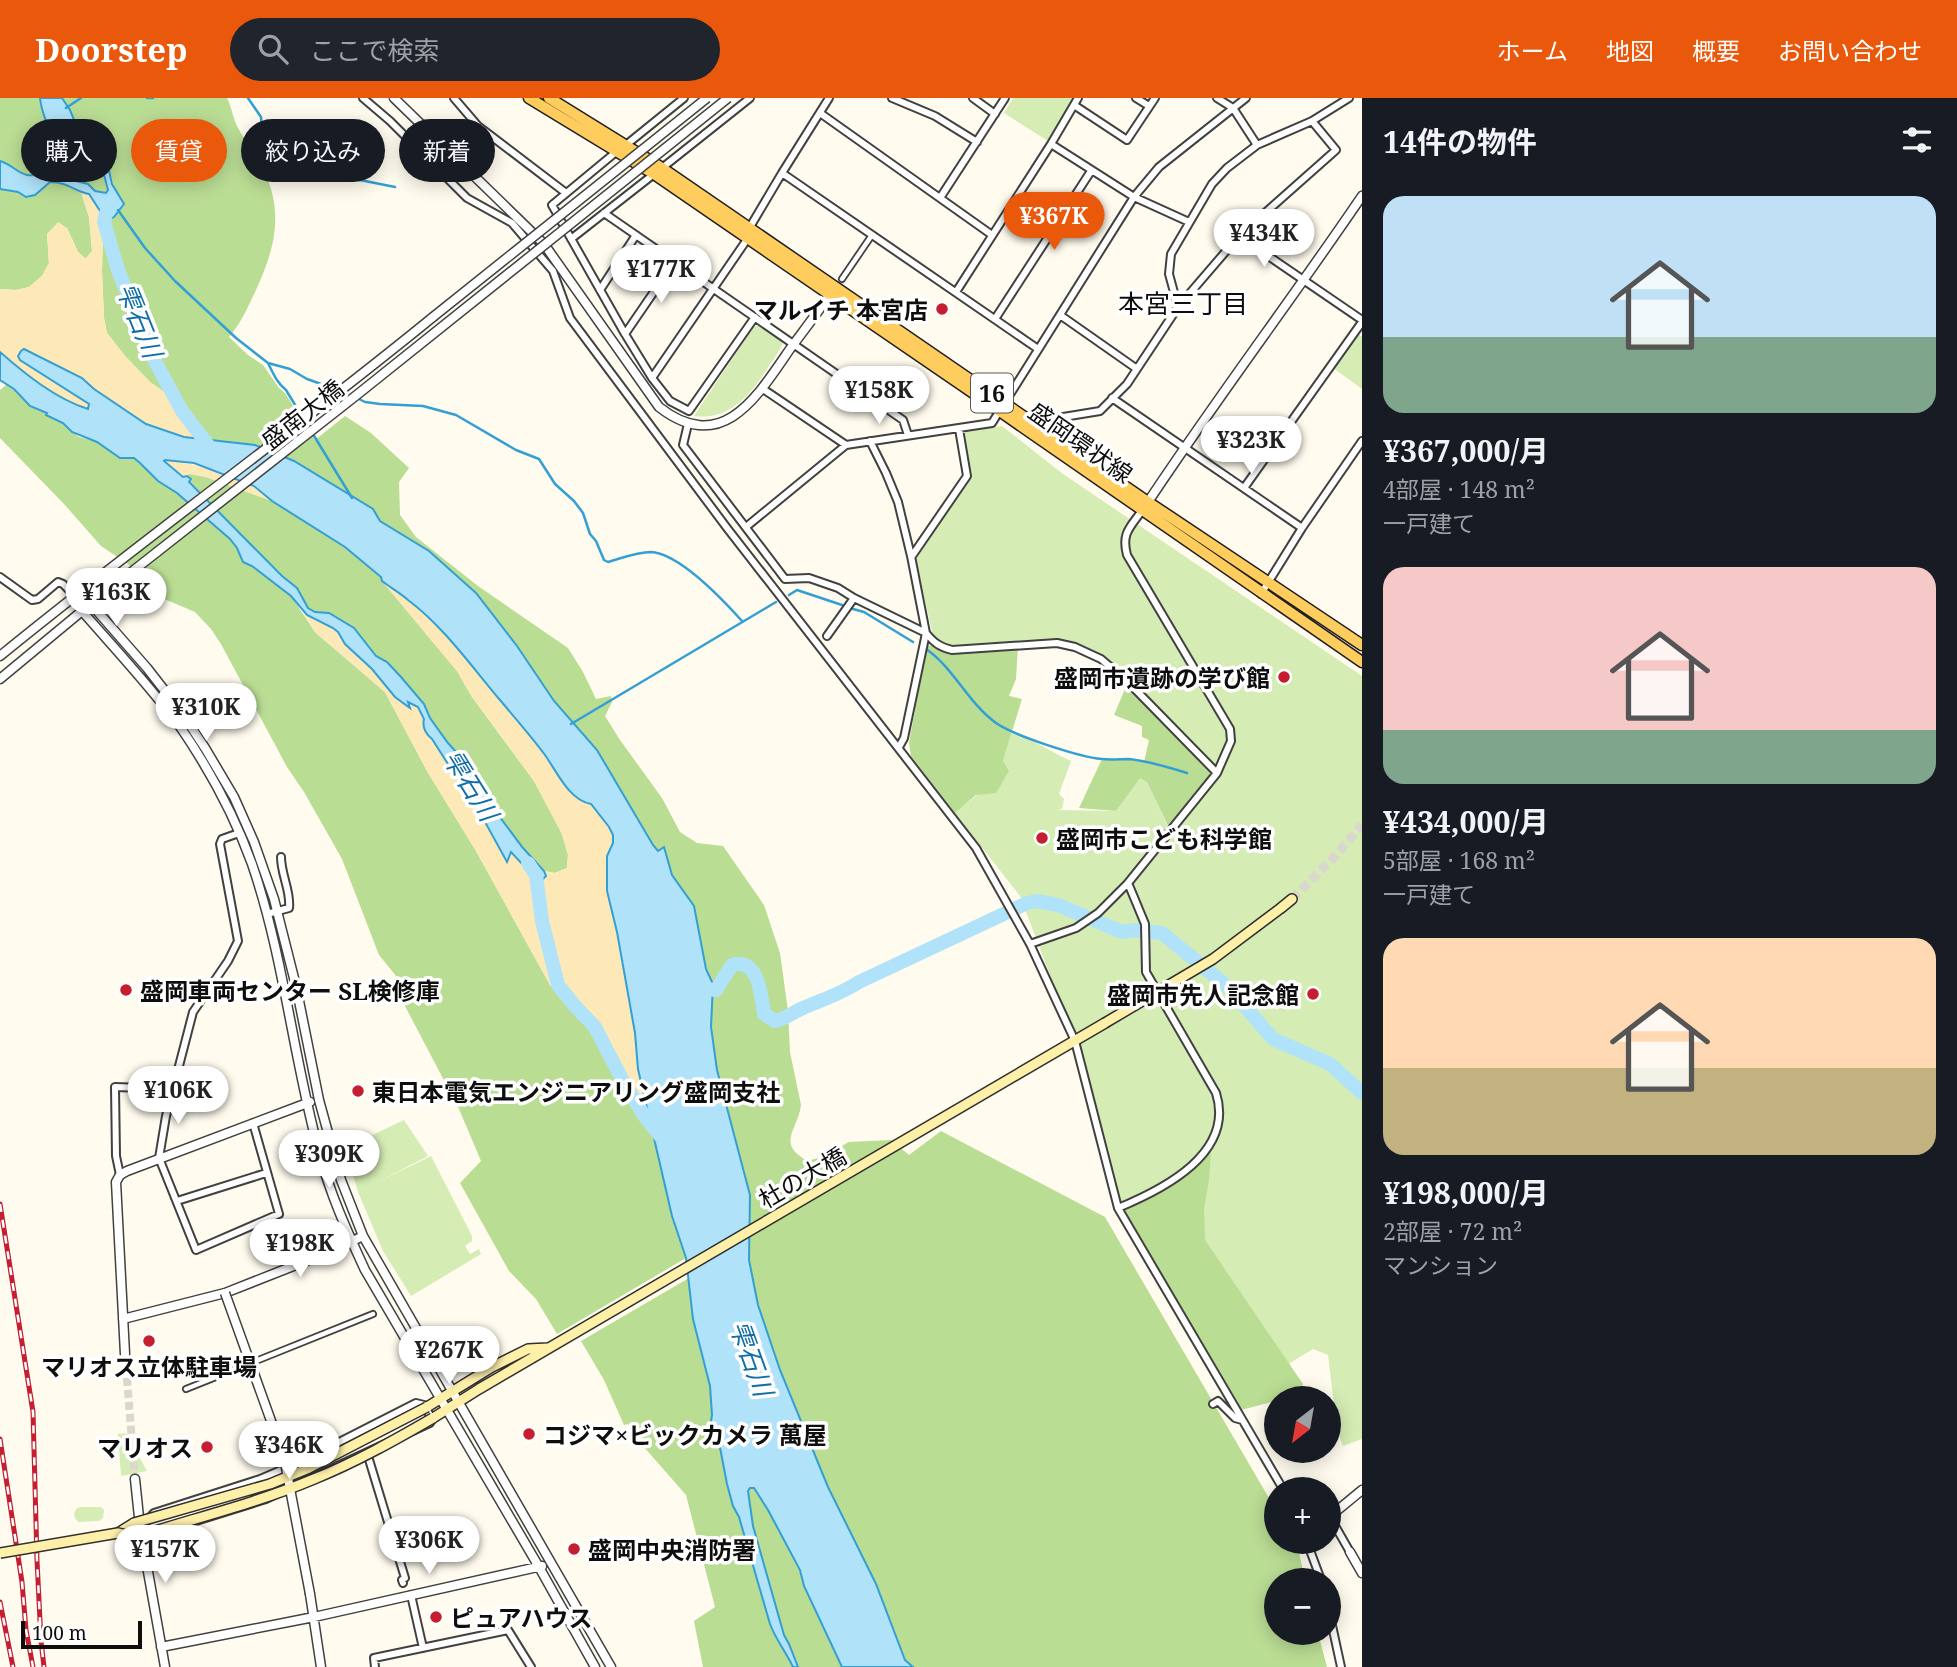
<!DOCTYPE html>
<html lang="ja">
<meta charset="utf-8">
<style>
body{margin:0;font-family:"Noto Serif","Noto Sans JP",serif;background:#20242c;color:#f1f3f6;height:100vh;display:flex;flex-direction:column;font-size:26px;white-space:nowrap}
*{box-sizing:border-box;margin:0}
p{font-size:23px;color:#9ea1a6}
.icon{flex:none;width:38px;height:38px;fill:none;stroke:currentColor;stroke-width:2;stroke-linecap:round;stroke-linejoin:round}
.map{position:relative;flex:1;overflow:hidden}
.side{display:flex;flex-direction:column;background:#171b24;width:595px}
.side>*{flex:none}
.hud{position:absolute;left:21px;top:21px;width:665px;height:63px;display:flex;gap:14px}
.needle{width:46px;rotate:211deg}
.tools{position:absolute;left:1264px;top:1288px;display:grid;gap:14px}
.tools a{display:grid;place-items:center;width:77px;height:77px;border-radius:50%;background:#171b24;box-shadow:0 4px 18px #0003;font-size:35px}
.scale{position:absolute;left:21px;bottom:18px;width:121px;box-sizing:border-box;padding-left:7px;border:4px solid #0e0e0e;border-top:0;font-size:19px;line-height:24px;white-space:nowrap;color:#0e0e0e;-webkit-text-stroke:5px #fff;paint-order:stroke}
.price{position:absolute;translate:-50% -60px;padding:0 16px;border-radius:24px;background:#fff;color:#222;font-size:23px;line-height:46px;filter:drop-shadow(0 2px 4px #0008)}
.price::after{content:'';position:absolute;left:50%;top:42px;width:21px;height:16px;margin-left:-10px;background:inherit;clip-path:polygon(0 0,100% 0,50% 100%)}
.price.on{background:#ea580c;color:#fff}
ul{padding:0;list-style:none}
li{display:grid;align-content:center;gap:14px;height:371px;padding:0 21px}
li span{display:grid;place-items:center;height:217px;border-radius:21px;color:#555}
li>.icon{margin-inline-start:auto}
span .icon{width:126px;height:126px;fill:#fffc;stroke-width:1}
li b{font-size:30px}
h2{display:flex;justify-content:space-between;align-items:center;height:84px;padding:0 21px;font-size:30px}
.tag{padding:0 24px;border-radius:32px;background:#171b24;box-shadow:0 4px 18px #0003;font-size:24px;line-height:63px}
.tag.on{background:#ea580c;color:#fff}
header{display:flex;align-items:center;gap:42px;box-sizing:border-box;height:98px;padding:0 35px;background:#ea580c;color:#fff}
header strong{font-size:33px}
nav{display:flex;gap:38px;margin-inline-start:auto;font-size:24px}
.search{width:490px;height:63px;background:#20242c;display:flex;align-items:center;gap:18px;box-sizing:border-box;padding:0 24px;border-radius:38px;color:#9ea1a6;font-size:26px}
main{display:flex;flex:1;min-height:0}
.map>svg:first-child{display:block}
</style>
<header>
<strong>Doorstep</strong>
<div class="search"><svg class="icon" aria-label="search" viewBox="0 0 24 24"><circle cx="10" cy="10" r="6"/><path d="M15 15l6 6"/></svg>ここで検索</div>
<nav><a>ホーム</a><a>地図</a><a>概要</a><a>お問い合わせ</a></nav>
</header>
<main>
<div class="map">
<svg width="1362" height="1569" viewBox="0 0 1362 1569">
<rect width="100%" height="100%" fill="#fffbee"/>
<!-- green -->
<path fill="#d5ecb5" d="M1013 0H1075L1048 43 1004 15Z
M754 228H759L783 244C780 253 774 261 769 268 752 295 730 323 694 318Z
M1357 235 1362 239V291L1333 270Z
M1002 328 1063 376 1362 578V1341L1343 1348 1337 1332 1328 1257 1313 1251 1231 1301 1118 1110 1075 943 1020 798 955 715 977 697 1003 663 1012 634C1033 641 1051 654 1071 663L1059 696 1064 701 1062 711 1058 712 1116 713 1140 679 1147 684 1169 731 1216 672 1101 561 1057 545 952 552 940 549 933 538 916 461 971 380 964 336 966 333Z
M404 1022 428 1058 376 1085 431 1058 472 1138V1143L465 1148 470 1156 479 1151 481 1156 411 1198 383 1153 358 1094 345 1050Z
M126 1335 147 1373 121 1378 118 1336Z
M80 1409H101L104 1412 103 1420 99 1423 79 1424C73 1420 72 1412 80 1409Z"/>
<!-- forest -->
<path fill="#badd94" d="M0 0H40C42 22 57 39 47 62L49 65V74L45 73C22 85 18 69 0 63Z
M62 0H227C232 10 233 21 238 30 246 45 257 57 264 72 284 116 275 150 256 192 248 209 241 225 229 239L248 257 263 267 279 290 285 295 315 342 345 318 371 335 409 370 399 384 400 417 416 439 478 488 568 550 583 574 596 601 611 598 612 604 605 618 620 642 662 700 680 734 697 745 723 748 764 807 780 855 788 913 790 954 801 1007C798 1032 775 1046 808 1063L821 1059 849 1044 891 1042 909 1057 941 1033 1105 1119 1276 1412V1444H1295L1298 1450 1305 1482H1276V1535H1318L1327 1569H913L905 1562 876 1486 828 1389 780 1272 758 1207 749 1162 750 1097 717 972 711 929 713 886 706 871 694 808 672 777 663 749 658 753 653 747 597 652 554 603 517 548 476 496 429 453 380 423 373 411 294 363 255 347 201 341 180 315 171 299 150 284 125 258 107 235 104 220 102 174 103 128 110 132 107 125V122L114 119 121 111 108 68 79 33 70 12Z
M62 28 70 33 81 55 102 69 108 92 106 95 95 93 88 86 76 83 51 68C57 54 51 40 62 28Z
M50 84 66 86 81 94 89 119 92 153 86 161 78 154 67 130 47 136 49 165 42 178 29 189 16 192 0 191V91L18 94 26 99 35 97Z
M7 286 14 291 30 308 47 315V317L63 325 68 331 79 339 97 344 116 358 123 360H134L140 365 158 383 177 395 230 441 237 450 243 464 252 468 291 498 315 534 385 594 427 673 476 753 550 887 594 936 608 966 652 1031 672 1118 686 1160 557 1236 536 1201 509 1173 460 1085 481 1063 459 1011 405 908 397 879 379 857 342 761 304 694 287 669 221 546 211 531 195 514 162 500 128 466 101 448 64 406 0 340V292Z
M189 375 206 379 272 403 345 449 381 479 382 483 457 573 472 599 534 683 562 736 568 757 567 770 555 775 544 773 523 750 496 714 474 670 460 660 430 620 429 615 383 561 376 558 354 530 329 515 315 514 308 510 299 493 282 478 188 384 187 378Z
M927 547 952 552 1018 548 1016 581 1009 598 1022 601 1003 663 1009 673 996 695 976 697 955 715 911 658 909 645Z
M1128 584 1217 672 1170 732 1147 684 1140 680 1116 713 1079 710 1102 661H1129L1144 664 1149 642 1142 639V628L1114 617Z
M1212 1040 1209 1082 1204 1111 1205 1142 1303 1286 1299 1297 1288 1300H1276V1303L1241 1312 1118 1110 1180 1079Z
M689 1180 710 1288 712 1317 710 1330 718 1339 727 1386 733 1408 739 1419 770 1526C776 1542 786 1554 793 1569H703L694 1523 715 1509 686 1397 643 1348 628 1326 624 1327 604 1282 581 1243Z
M750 1390H753L768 1412 800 1472 804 1488 842 1569H798L789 1546 784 1537 753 1428 748 1393Z"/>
<!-- sand -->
<path fill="#fde9b8" d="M81 94 91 98 104 119 101 127 103 128 102 174 104 220 107 235 125 258 150 284 172 299 180 315 201 341 184 339 146 326 94 291 87 284 37 256 35 273 89 306 88 312C56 299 26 277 0 254V191L16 192 29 189 42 178 49 165 47 136 58 124 67 130 78 154 85 161 92 153 89 119Z
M165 362C199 366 247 379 272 403L206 379 189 376 183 379 163 363Z
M382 483C391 490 400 495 408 502 443 528 472 569 500 602 515 620 531 638 544 657 557 674 569 702 591 706L610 729 613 737V745L607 758V793L617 834 635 935 638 971 650 1020 625 982 596 924 583 911 565 890 558 877 554 876 550 880V887L476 753 427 673 385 594 315 534 303 514 333 530 338 534 345 546 372 571 395 599 406 605 408 609V604C430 613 419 626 429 639 459 677 484 720 506 763L511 753 535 781 545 780 544 773 555 775 567 770 568 757 562 736 534 683 472 599 457 573Z"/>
<!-- water -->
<path fill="#b0e3f9" stroke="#339fd4" stroke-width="2" fill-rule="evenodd" d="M40 0H62L70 12 79 34 108 68 112 86 124 106 114 119 107 122V125L111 132 100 127 104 119 89 96C74 93 68 84 50 84L35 97 26 99 18 94 0 91V63C19 69 22 85 45 73L49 74V65L46 62C58 37 42 23 40 0ZM62 28 70 33C76 55 85 56 102 69L108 92 106 95 95 93 88 86 76 83 51 68C56 54 51 39 62 28Z
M24 251 82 280 94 291 146 326 184 339 255 347 294 363 373 411 380 423 429 453 476 495 517 548 554 603 597 652 653 747 658 753 664 749 672 777 694 808 706 871 713 886 711 929 717 972 750 1097 749 1162 758 1207 780 1272 828 1389 876 1486 905 1562 913 1569H842L804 1488 800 1472 768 1412 754 1390H750L748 1393 753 1428 784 1537 789 1546 798 1569H793C786 1554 776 1542 770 1526L739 1419 733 1408 727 1386 718 1339 710 1330 712 1317 710 1288 693 1221 686 1160 672 1118 638 971 635 935 617 834 607 793V758L613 745V737L609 729 591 706C569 702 557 674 545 657 531 638 515 620 500 602 472 569 443 528 408 502 400 495 391 490 382 483L381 479 345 449 272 403 254 388 194 365 165 362 164 363 183 379 187 378 191 381 189 384 282 478 297 490 308 510 315 514 329 515 354 530 376 558 387 564 401 579 424 606 430 620 448 645 466 665 475 670 496 714 523 750 544 773 546 778 543 781H532L526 770 511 754 507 764 479 713 465 692 460 681 455 677 432 641C426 636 422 629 424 621L418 609 408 604 410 610 395 599 372 571 345 546 338 534 333 530 307 517 291 498 252 468 243 464 237 450 230 441 177 395 158 383 140 365 134 360H120L97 344 72 334 63 325 46 317 47 315 30 308 14 291 0 282V254C25 276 56 301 88 311L89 306 20 262 18 258 21 253Z"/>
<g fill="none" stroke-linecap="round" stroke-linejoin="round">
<!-- stream -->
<path stroke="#339fd4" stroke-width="2.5" d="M147 0H153
M248 0 261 19 262 31 264 34 277 36 308 60 355 81 395 89
M66 10 81 0
M118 112 145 150 175 183 236 240 268 265 290 271 307 281 338 292
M268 265C273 275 277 285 286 292L352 400
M357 300 365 304 380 306 423 308 456 317 516 352 539 361 555 386 574 403 583 415 590 436 596 443 604 462 608 464C622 460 637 454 651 454 680 456 724 503 742 523
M789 497 797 492 842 507
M853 511 864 514 913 544
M926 551C954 570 968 605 996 625 1015 638 1079 659 1102 661 1111 662 1120 661 1129 661 1148 663 1168 669 1187 675
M571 626 776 504"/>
<!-- river -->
<path stroke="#b0e3f9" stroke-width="14" d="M107 112 104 124 118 172 150 254 182 313 214 355
M528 765 536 777 542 823 558 887 575 908 595 929 623 983 645 1019 661 1039
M696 890 716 892 732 867C759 860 761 896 764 916L775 923C785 921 792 915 801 911 821 902 841 896 859 884L1027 805 1037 803 1058 807 1122 834 1135 832 1162 835 1228 889 1273 941 1330 966 1362 995"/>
<!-- tertiary-tunnel -->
<path stroke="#dbd7cc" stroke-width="8" stroke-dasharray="8 4" stroke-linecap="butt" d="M125 1256 135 1381"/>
<!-- secondary-tunnel -->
<path stroke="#dbd7cc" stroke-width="9" stroke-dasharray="9 4.5" stroke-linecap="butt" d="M1292 801 1336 757 1362 727"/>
<defs>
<path id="pedestrian" d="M842 181 872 137
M186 1291 373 1216"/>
<path id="minor" d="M363 0 390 23 467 100 512 125 553 173 570 220 727 430 976 750 1030 846 1075 943 1118 1110 1283 1391
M454 0 478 28 566 95
M892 0 935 18 977 44
M973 0 995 16
M1136 0 1149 8
M1217 0 1233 10 1257 47
M1074 7 1127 42 1155 0
M820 15 992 137
M1051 46 1134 99 1189 124
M626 47 684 0
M616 54 552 107 625 236 652 280 670 303 689 313 755 219
M662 70 750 0
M782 75 829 0
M940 100 1005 0
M604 115 903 322 908 337
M750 129 782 75 1038 251
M1239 138 1362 222
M571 141 654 76
M600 192 636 137
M956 194 1051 46 1078 0
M1178 209 1169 176 1171 156 1212 86 1227 70 1257 47 1312 23
M1060 217 1137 271
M995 221 1091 73
M625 236 675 163
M652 280 748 140
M763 291 846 347 992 325 1134 99 1159 69 1246 0
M1112 300 1302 430
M688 326 683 347 785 481 809 480 838 490 854 500 926 535C934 545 940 549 952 552L1057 545 1075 549 1101 561 1128 584 1217 675
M1044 331 1051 321 1100 313 1127 286 1178 209 1239 138 1336 52 1312 23 1349 0
M870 343 886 375 898 404 911 458 926 535 904 640 899 649
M1244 390 1362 224
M746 429 846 347
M912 458 967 378 959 331
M0 479 32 502 38 501 58 484 63 486 74 497
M1261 496 1302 430 1362 343
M827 538 854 500
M239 735 222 741 220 746 238 843 228 863 193 914 166 1018 159 1060 196 1152 279 1116 253 1025
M267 816 289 810C291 793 281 777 281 759
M1030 846 1076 830 1098 815 1128 785
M120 1077 116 1058 115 989 173 991
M177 1103 266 1075
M1118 1110C1164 1091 1235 1055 1216 995L1146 874 1145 826 1128 785 1217 675 1231 643 1230 631 1127 457C1121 434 1131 429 1143 411
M416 1305 424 1307 432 1321 430 1325 266 1401 158 1435 140 1430 154 1415 260 1381 302 1363Z
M1213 1306 1218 1303 1235 1320 1242 1322
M367 1355 405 1480 402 1482 403 1485
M1330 1419 1350 1454
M1307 1444 1321 1482
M411 1497 423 1550
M1328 1509 1341 1569
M375 1569 374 1560 508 1532 531 1569"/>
<path id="tertiary" d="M394 0 544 146 659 309C722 358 757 299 790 251 804 232 819 213 832 193
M1148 404C1217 300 1292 201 1362 98
M74 497 91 506 147 570 182 615 205 650 234 699 254 744 274 801 296 888 319 1002 341 1082 363 1138 611 1569
M74 497 82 513C115 551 151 589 181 630 209 671 235 719 252 766 284 859 293 959 319 1054 330 1096 347 1133 365 1172L539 1469 595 1569
M0 558C142 442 291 335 433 219
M0 581 82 513 157 454
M123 1221 225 1195 334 1152 363 1138
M125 1256 116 1084 120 1077 127 1073 310 1004
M135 1381 140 1429 165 1569
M1328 1420 1362 1392
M1350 1454 1362 1475
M310 1496 321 1569
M161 1549 314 1519 542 1468"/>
<path id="secondary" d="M1281 810 1292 801
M427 1309 492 1269 528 1251 548 1250
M433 1320 479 1291 1105 925
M118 1435 134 1425"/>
<path id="primary" d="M529 0 654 76 1001 314 1362 564
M549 0 662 70 1148 404 1362 547"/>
</defs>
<!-- pedestrian casing -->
<use href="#pedestrian" stroke="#414141" stroke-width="8"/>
<!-- minor casing -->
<use href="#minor" stroke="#414141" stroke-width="10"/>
<!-- tertiary casing -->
<use href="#tertiary" stroke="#414141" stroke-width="11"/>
<!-- secondary casing -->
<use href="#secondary" stroke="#303030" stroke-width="12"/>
<!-- primary casing -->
<use href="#primary" stroke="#1f1f1f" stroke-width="13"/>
<!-- pedestrian -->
<use href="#pedestrian" stroke="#fff" stroke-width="4.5"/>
<!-- minor -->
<use href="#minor" stroke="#fff" stroke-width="6"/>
<!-- tertiary -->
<use href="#tertiary" stroke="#fff" stroke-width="8"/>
<!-- secondary -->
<use href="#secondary" stroke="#fff0a9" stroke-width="9"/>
<!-- primary -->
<use href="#primary" stroke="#ffcd5e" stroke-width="10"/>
<defs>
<path id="rail" d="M0 1106 33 1314 37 1462 41 1543 44 1569
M0 1341 22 1484 26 1532 33 1569
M0 1504 13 1569"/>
</defs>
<!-- rail casing -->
<use href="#rail" stroke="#c51e31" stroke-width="5"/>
<!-- rail -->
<use href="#rail" stroke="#fff" stroke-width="2.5" stroke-dasharray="8" stroke-linecap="butt"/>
<defs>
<path id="tertiary-bridge" d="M433 219 707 0
M157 454 358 296 728 0
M225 1195 284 1359 310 1496"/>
<path id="secondary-bridge" d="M1105 925 1213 861 1281 810
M134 1425 270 1386 309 1370 427 1309
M0 1455 118 1435 136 1439C195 1420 257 1405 314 1381 356 1364 395 1342 433 1320"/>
</defs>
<!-- tertiary-bridge casing -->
<use href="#tertiary-bridge" stroke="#414141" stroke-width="11" stroke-linecap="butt"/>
<!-- secondary-bridge casing -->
<use href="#secondary-bridge" stroke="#303030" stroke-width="12" stroke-linecap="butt"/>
<!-- tertiary-bridge -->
<use href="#tertiary-bridge" stroke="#fff" stroke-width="8"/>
<!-- secondary-bridge -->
<use href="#secondary-bridge" stroke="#fff0a9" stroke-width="9"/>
</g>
<!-- markers -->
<g fill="#c51e31" stroke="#fff" stroke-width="2.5">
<circle cx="942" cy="211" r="7"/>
<circle cx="1284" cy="579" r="7"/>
<circle cx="1042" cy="740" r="7"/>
<circle cx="126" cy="892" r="7"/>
<circle cx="1313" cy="896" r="7"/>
<circle cx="358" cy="993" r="7"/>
<circle cx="149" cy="1243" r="7"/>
<circle cx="529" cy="1336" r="7"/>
<circle cx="207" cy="1349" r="7"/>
<circle cx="574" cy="1451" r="7"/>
<circle cx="436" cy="1519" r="7"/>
</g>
<g text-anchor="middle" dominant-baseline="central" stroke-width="7" stroke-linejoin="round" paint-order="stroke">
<!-- shield labels -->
<rect fill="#fff" stroke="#565656" stroke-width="2" x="971" y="275.5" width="42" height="39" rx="5"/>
<g font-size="23" font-weight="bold" fill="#0e0e0e">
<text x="992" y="295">16</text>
</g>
<!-- poi labels -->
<g font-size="24" font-weight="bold" fill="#0e0e0e" stroke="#fff" text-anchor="start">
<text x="928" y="211" text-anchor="end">マルイチ 本宮店</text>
<text x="1270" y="579" text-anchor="end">盛岡市遺跡の学び館</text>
<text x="1056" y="740">盛岡市こども科学館</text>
<text x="140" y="892">盛岡車両センター SL検修庫</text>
<text x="1299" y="896" text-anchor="end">盛岡市先人記念館</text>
<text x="372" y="993">東日本電気エンジニアリング盛岡支社</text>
<text x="149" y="1268" text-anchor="middle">マリオス立体駐車場</text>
<text x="543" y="1336">コジマ×ビックカメラ 萬屋</text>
<text x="193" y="1349" text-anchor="end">マリオス</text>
<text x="588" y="1451">盛岡中央消防署</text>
<text x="450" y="1519">ピュアハウス</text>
</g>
<!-- street labels -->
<g font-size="24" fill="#0e0e0e" stroke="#fff">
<text transform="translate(302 316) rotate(-38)">盛南大橋</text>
<text transform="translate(1081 344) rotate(35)">盛岡環状線</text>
<text transform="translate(802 1079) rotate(-30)">杜の大橋</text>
</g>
<!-- neighbourhood labels -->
<g font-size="26" fill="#0e0e0e" stroke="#fff">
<text x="1183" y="205">本宮三丁目</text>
</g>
<!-- water labels -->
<g font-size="26" font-style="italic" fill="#106fa6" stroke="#fff">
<text transform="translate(140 222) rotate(68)">雫石川</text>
<text transform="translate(471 687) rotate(58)">雫石川</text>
<text transform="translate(752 1260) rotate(70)">雫石川</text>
</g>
</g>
</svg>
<div class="tools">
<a><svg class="needle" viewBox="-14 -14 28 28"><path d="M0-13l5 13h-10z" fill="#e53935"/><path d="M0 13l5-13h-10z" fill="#9ea1a6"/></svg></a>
<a>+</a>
<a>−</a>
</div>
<div class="scale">100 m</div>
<b class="price on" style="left:1054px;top:154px">¥367K</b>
<b class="price" style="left:1264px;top:171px">¥434K</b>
<b class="price" style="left:661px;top:207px">¥177K</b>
<b class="price" style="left:879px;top:328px">¥158K</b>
<b class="price" style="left:1251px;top:378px">¥323K</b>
<b class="price" style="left:116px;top:530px">¥163K</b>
<b class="price" style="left:206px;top:645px">¥310K</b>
<b class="price" style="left:178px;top:1028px">¥106K</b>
<b class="price" style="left:329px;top:1092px">¥309K</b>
<b class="price" style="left:300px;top:1181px">¥198K</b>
<b class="price" style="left:449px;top:1288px">¥267K</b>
<b class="price" style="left:289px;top:1383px">¥346K</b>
<b class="price" style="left:429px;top:1478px">¥306K</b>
<b class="price" style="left:165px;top:1487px">¥157K</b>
<div class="hud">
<a class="tag">購入</a>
<a class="tag on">賃貸</a>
<a class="tag">絞り込み</a>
<a class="tag">新着</a>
</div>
</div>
<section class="side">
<h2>14件の物件<svg class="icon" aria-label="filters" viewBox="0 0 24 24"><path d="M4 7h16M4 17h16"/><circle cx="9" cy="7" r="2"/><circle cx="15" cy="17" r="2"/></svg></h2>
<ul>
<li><span style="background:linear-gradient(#bfe0f5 65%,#7fa58c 0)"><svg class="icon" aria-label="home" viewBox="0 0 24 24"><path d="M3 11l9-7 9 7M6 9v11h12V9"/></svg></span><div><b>¥367,000/月</b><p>4部屋 · 148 m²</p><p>一戸建て</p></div></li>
<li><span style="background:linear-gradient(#f6c9c9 75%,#7fa58c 0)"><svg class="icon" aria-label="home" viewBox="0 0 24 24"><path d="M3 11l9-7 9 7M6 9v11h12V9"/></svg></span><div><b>¥434,000/月</b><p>5部屋 · 168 m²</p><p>一戸建て</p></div></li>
<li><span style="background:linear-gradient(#ffd9b3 60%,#c2b280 0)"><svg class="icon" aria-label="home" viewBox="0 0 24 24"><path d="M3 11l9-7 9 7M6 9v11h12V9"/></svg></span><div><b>¥198,000/月</b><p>2部屋 · 72 m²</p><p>マンション</p></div></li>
</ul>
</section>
</main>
